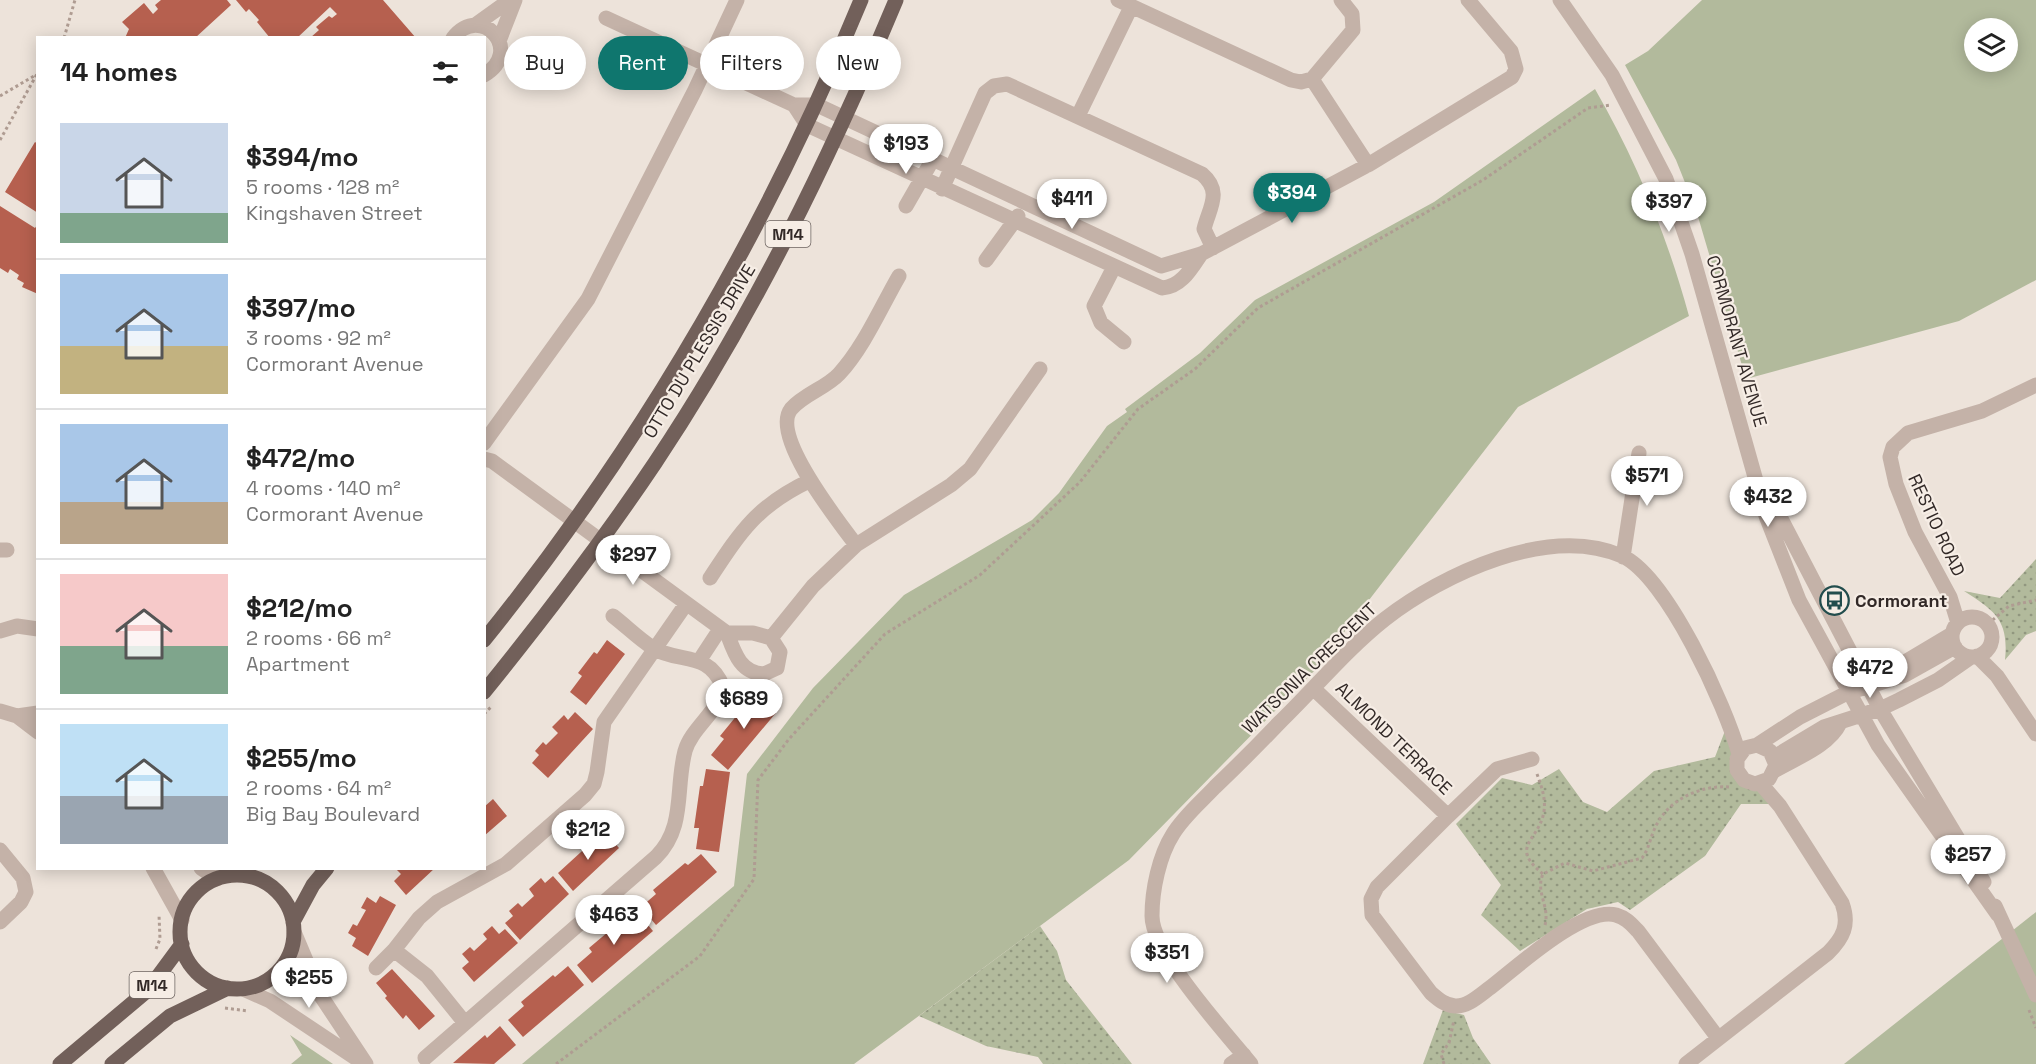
<!DOCTYPE html>
<meta charset="utf-8">
<style>
body{margin:0;font-family:"Space Grotesk",sans-serif;background:#f2f2f2;color:#222;height:100vh;display:flex;flex-direction:column;font-size:22px;white-space:nowrap}
*{box-sizing:border-box;margin:0}
p{font-size:20px;color:#767676}
.icon{flex:none;width:33px;height:33px;fill:none;stroke:currentColor;stroke-width:2;stroke-linecap:round;stroke-linejoin:round}
.map{position:relative;flex:1;overflow:hidden}
.side{position:absolute;left:36px;top:36px;width:450px;height:834px;display:flex;flex-direction:column;background:#fff;border-radius:0px;box-shadow:0 3px 15px #0003}
.side>*{flex:none}
.banner{position:absolute;left:504px;top:36px;width:570px;height:54px;display:flex;gap:12px}
.buttons{position:absolute;left:1964px;top:18px;display:grid;gap:12px}
.buttons a{display:grid;place-items:center;width:54px;height:54px;border-radius:50%;background:#fff;box-shadow:0 3px 15px #0003;font-size:30px}
.price{position:absolute;translate:-50% -51px;padding:0 14px;border-radius:21px;background:#fff;color:#222;font-size:20px;line-height:39px;filter:drop-shadow(0 2px 3px #0008)}
.price::after{content:'';position:absolute;left:50%;top:36px;width:18px;height:14px;margin-left:-9px;background:inherit;clip-path:polygon(0 0,100% 0,50% 100%)}
.price.active{background:#0f766e;color:#fff}
ul{padding:0;list-style:none}
li{display:flex;align-items:center;gap:18px;height:150px;padding:0 24px}
li+li{border-top:2px solid #e0e0e0}
li span{display:grid;place-items:center;flex:none;width:168px;height:120px;border-radius:0px;color:#555}
li>.icon{margin-inline-start:auto}
span .icon{width:72px;height:72px;fill:#fffc;stroke-width:1}
li b{font-size:26px}
h2{display:flex;justify-content:space-between;align-items:center;height:72px;padding:0 24px;font-size:26px}
.tag{padding:0 21px;border-radius:27px;background:#fff;box-shadow:0 3px 15px #0003;font-size:21px;line-height:54px}
.tag.active{background:#0f766e;color:#fff}
.map>svg:first-child{display:block}
</style>
<div class="map">
<svg width="2036" height="1064" viewBox="0 0 2036 1064">
<defs>
<pattern id="park-dots" width="8" height="8" patternUnits="userSpaceOnUse" patternTransform="scale(1.5)"><rect width="8" height="8" fill="#b2ba9c"/><path d="M2 2h.1M6 6h.1" fill="none" stroke="#91977f" stroke-width="1.8" stroke-linecap="round"/></pattern>
</defs>
<rect width="100%" height="100%" fill="#ede3da"/>
<!-- grass -->
<path fill="#b2ba9c" fill-rule="evenodd" d="M1702 0H2036V280L1959 321 1746 379 1696 210 1676 160 1625 65 1648 51ZM2007 28V62H1974V28Z
M1595 89C1637 162 1667 236 1689 316L1518 407 1315 670 1129 860 854 1064H522L734 886 747 774 813 688 904 595 1032 520 1059 493 1107 426 1127 412 1125 409 1200 353 1255 300 1434 202Z
M2036 912V1064H1844Z
M290 1035 333 1064H291L302 1055Z"/>
<!-- park -->
<path fill="url(#park-dots)" d="M2036 559V631L2026 635 2005 660C2009 620 1995 611 1964 591L2000 598Z
M1728 723 1745 777 1777 804H1741L1705 856 1630 910 1618 902 1587 909 1520 951 1481 915 1501 885 1456 824 1502 778 1532 785 1559 769 1583 802 1607 812 1654 771 1715 757Z
M1040 926 1057 951 1066 980 1132 1064H1043L1038 1057 986 1046 919 1016Z
M1443 1010 1464 1015 1473 1038 1491 1064H1423Z"/>
<!-- building -->
<path fill="#b6604f" d="M161 0H227L231 5 195 38H125L129 29 122 22 144 3 153 14 158 9 155 5Z
M236 0H383L416 38H310L319 30 316 27 329 16 332 18 337 14 330 7 297 38H270L257 22 259 20 249 9 246 12Z
M35 142 38 144V213L5 192Z
M0 206 35 228 38 224V294L22 287 24 283 17 279 19 275 10 269 8 273 0 268Z
M607 640 625 654 586 705 570 692 582 676 578 673 594 652 597 654Z
M761 692 780 708 728 770 711 755 724 739 720 736 747 703 750 706Z
M575 712 593 729 548 778 532 763 539 755 535 751 543 742 546 745 558 733 552 727 564 715 568 720Z
M706 769 730 772 719 852 696 849 699 828H694L700 786H703Z
M493 799 507 816 484 836V807Z
M604 831 619 848 573 891 558 873Z
M701 854 717 872 656 925 641 907 656 894 653 890 685 863 688 865Z
M395 868H435L406 895 394 881 401 874Z
M553 876 569 894 520 940 505 923 513 916 509 911 518 903 522 907 534 896 529 889 541 878 545 883Z
M380 896 396 905 368 956 352 946 356 938 348 933 353 924 357 926 366 910 361 908 367 897 376 903Z
M637 912 653 931 592 983 577 965 592 952 589 948 621 921 624 923Z
M492 926 499 934 505 929 518 943 474 982 462 968 469 962 462 954 470 947 474 951 487 939 483 934Z
M568 966 584 985 523 1037 508 1020 524 1006 521 1002 553 975 555 977Z
M392 969 435 1016 419 1030 406 1015 403 1019 385 998 387 996 376 983Z
M500 1026 516 1045 494 1064 453 1063 485 1035 487 1038Z"/>
<g fill="none" stroke-linecap="round" stroke-linejoin="round">
<!-- path -->
<path stroke="#af9c92" stroke-width="3" stroke-dasharray="3 3" stroke-linecap="butt" d="M64 38 75 0
M0 96 34 76
M0 140 37 74
M1988 624 2009 606 2036 600
M484 714 491 707
M1537 774C1542 788 1547 801 1543 816 1536 842 1510 847 1543 874
M1545 925C1550 906 1535 892 1543 874L1565 863 1593 871 1642 858C1649 849 1650 838 1655 828 1667 800 1700 785 1729 787
M156 949 160 939 159 915
M225 1008 248 1011
M2029 1010 2036 1028
M556 1064 700 956 754 879 758 780 789 739 885 634 980 575 1080 482 1138 409 1195 369 1258 308 1483 180 1588 108 1611 105
M1444 1064 1441 1054 1449 1043 1454 1020"/>
<!-- minor -->
<path stroke="#c4b2a8" stroke-width="15" d="M1118 0 1291 80 1301 82 1312 79 1368 165
M1560 0 1612 75 1666 179 1692 254 1766 516 1799 600 1878 745 1998 915
M606 18 794 105H817L1161 266 1201 254 1368 165 1512 77 1516 69 1511 51 1468 0
M475 25 510 0
M453 38C481 2 525 51 484 75
M499 41 515 0
M1312 79 1353 30 1352 14 1341 0
M794 105 807 125 1162 288C1181 287 1191 269 1201 254
M1078 116 1131 7
M942 189 985 93 994 86 1007 84 1202 174C1223 192 1209 208 1204 229L1213 248
M906 206 933 159
M986 260 1018 216
M1114 267 1094 306 1101 323 1124 342
M484 443 588 299 695 90 737 0
M484 459 492 461 727 633C734 652 740 673 764 674L777 668 780 652 771 638 753 633H727
M1764 486 1880 709 1984 882
M856 545C839 522 770 436 791 409 804 394 826 388 839 374 864 347 881 307 899 276
M0 550H7
M1623 557 1639 453
M710 578C741 531 757 506 809 481
M1952 637a20 20 0 1 1 40 0a20 20 0 1 1-40 0Z
M1958 623 1950 597 1915 532 1896 484 1890 457 1893 447 1908 433 1982 411 2036 385
M0 631 17 626 38 629
M771 638 813 586 856 545 951 485 970 469 1040 369
M1977 656 1997 676 2036 734
M699 661 720 629
M1889 678 1900 665 1952 634
M1314 689 1448 816 1377 887 1371 899 1372 915 1431 993C1439 1000 1445 1005 1455 1006 1468 1007 1481 994 1491 987 1517 967 1583 906 1616 915 1626 918 1631 924 1638 931L1718 1038
M0 711 17 716 38 713
M17 716 38 732
M1757 745 1770 751 1776 765 1769 779 1755 784 1744 780 1737 770V759L1745 748 1757 745 1800 717 1847 693 1905 675 1955 647
M1774 757 1824 727 1880 709 1899 700 1938 680 1971 657
M1774 771C1796 758 1829 746 1840 723
M1448 816 1497 769 1532 759
M0 850 23 878 26 892 21 902 0 922
M153 868 182 920
M201 868 217 879
M1995 906 2036 995
M294 932 321 996 366 1064
M394 950 427 976 465 1023
M376 968 394 950 419 918 437 902 506 864 585 795 594 784 597 772 604 722 686 604
M243 989 270 1001 360 1061
M425 1058 656 857C686 827 675 789 685 751 692 727 720 711 723 687 708 650 679 664 653 648 639 639 626 626 613 616
M1231 1064 1244 1055
M1251 1064C1226 1033 1152 953 1152 916 1152 890 1159 856 1173 834 1184 816 1201 802 1215 787 1237 766 1258 745 1279 723 1314 689 1347 649 1385 619 1443 574 1549 524 1622 556 1667 576 1726 707 1739 754
M1686 1064 1828 953C1843 938 1850 925 1842 903L1780 806 1761 784"/>
<!-- major -->
<path stroke="#72605a" stroke-width="15" d="M484 640C640 447 767 229 861 0
M484 692C544 618 602 542 655 463 752 318 829 160 896 0
M180 932a57 57 0 1 1 114 0a57 57 0 1 1-114 0Z
M293 922 313 885 327 868
M60 1064 148 990 182 944
M112 1064 170 1016 228 988"/>
</g>
<!-- icons -->
<defs>
<symbol id="bus-ring" viewBox="-11 -11 22 22"><circle r="9.5" fill="#f6ede5" stroke="#224d4d" stroke-width="1.5"/><path d="M-5-6H5V4H4V6H2V4H-2V6H-4V4H-5ZM-3.5-4V0h7V-4ZM-3.5 1.2v1.5H-2V1.2ZM2 1.2v1.5H3.5V1.2Z" fill="#224d4d"/></symbol>
</defs>
<g fill-rule="evenodd">
<use href="#bus-ring" x="1818" y="584" width="33" height="33"/>
</g>
<g text-anchor="middle" dominant-baseline="central" stroke-width="4.5" stroke-linejoin="round" paint-order="stroke">
<!-- shield labels -->
<g fill="#f6ede5" stroke="#6d6460" stroke-width="1.5">
<rect x="765.5" y="221" width="45" height="26" rx="4.5"/>
<rect x="129.5" y="972" width="45" height="26" rx="4.5"/>
</g>
<g font-size="16" font-weight="bold" fill="#322927">
<text x="788" y="234">M14</text>
<text x="152" y="985">M14</text>
</g>
<!-- street labels -->
<g font-size="18" fill="#322927" stroke="#f6ede5">
<text transform="translate(1737 341) rotate(74)">CORMORANT AVENUE</text>
<text transform="translate(699 351) rotate(-59)">OTTO DU PLESSIS DRIVE</text>
<text transform="translate(1937 525) rotate(65)">RESTIO ROAD</text>
<text transform="translate(1309 668) rotate(-44)">WATSONIA CRESCENT</text>
<text transform="translate(1394 738) rotate(44)">ALMOND TERRACE</text>
</g>
<!-- poi labels -->
<g font-size="18" font-weight="bold" fill="#322927" stroke="#f6ede5" text-anchor="start">
<text x="1855" y="600">Cormorant</text>
</g>
</g>
</svg>
<div class="buttons">
<a><svg class="icon" aria-label="layers" viewBox="0 0 24 24"><path d="M12 4l9 5-9 5-9-5zM3 14l9 5 9-5"/></svg></a>
</div>
<b class="price" style="left:906px;top:175px">$193</b>
<b class="price active" style="left:1292px;top:224px">$394</b>
<b class="price" style="left:1072px;top:230px">$411</b>
<b class="price" style="left:1669px;top:233px">$397</b>
<b class="price" style="left:1647px;top:507px">$571</b>
<b class="price" style="left:1768px;top:528px">$432</b>
<b class="price" style="left:633px;top:586px">$297</b>
<b class="price" style="left:1870px;top:699px">$472</b>
<b class="price" style="left:744px;top:730px">$689</b>
<b class="price" style="left:588px;top:861px">$212</b>
<b class="price" style="left:1968px;top:886px">$257</b>
<b class="price" style="left:614px;top:946px">$463</b>
<b class="price" style="left:1167px;top:984px">$351</b>
<b class="price" style="left:309px;top:1009px">$255</b>
<div class="banner">
<a class="tag">Buy</a>
<a class="tag active">Rent</a>
<a class="tag">Filters</a>
<a class="tag">New</a>
</div>
<section class="side">
<h2>14 homes<svg class="icon" aria-label="filters" viewBox="0 0 24 24"><path d="M4 7h16M4 17h16"/><circle cx="9" cy="7" r="2"/><circle cx="15" cy="17" r="2"/></svg></h2>
<ul>
<li><span style="background:linear-gradient(#c9d6e8 75%,#7fa58c 0)"><svg class="icon" aria-label="home" viewBox="0 0 24 24"><path d="M3 11l9-7 9 7M6 9v11h12V9"/></svg></span><div><b>$394/mo</b><p>5 rooms · 128 m²</p><p>Kingshaven Street</p></div></li>
<li><span style="background:linear-gradient(#a9c7e8 60%,#c2b280 0)"><svg class="icon" aria-label="home" viewBox="0 0 24 24"><path d="M3 11l9-7 9 7M6 9v11h12V9"/></svg></span><div><b>$397/mo</b><p>3 rooms · 92 m²</p><p>Cormorant Avenue</p></div></li>
<li><span style="background:linear-gradient(#a9c7e8 65%,#b9a48a 0)"><svg class="icon" aria-label="home" viewBox="0 0 24 24"><path d="M3 11l9-7 9 7M6 9v11h12V9"/></svg></span><div><b>$472/mo</b><p>4 rooms · 140 m²</p><p>Cormorant Avenue</p></div></li>
<li><span style="background:linear-gradient(#f6c9c9 60%,#7fa58c 0)"><svg class="icon" aria-label="home" viewBox="0 0 24 24"><path d="M3 11l9-7 9 7M6 9v11h12V9"/></svg></span><div><b>$212/mo</b><p>2 rooms · 66 m²</p><p>Apartment</p></div></li>
<li><span style="background:linear-gradient(#bfe0f5 60%,#9aa5b1 0)"><svg class="icon" aria-label="home" viewBox="0 0 24 24"><path d="M3 11l9-7 9 7M6 9v11h12V9"/></svg></span><div><b>$255/mo</b><p>2 rooms · 64 m²</p><p>Big Bay Boulevard</p></div></li>
</ul>
</section>
</div>
